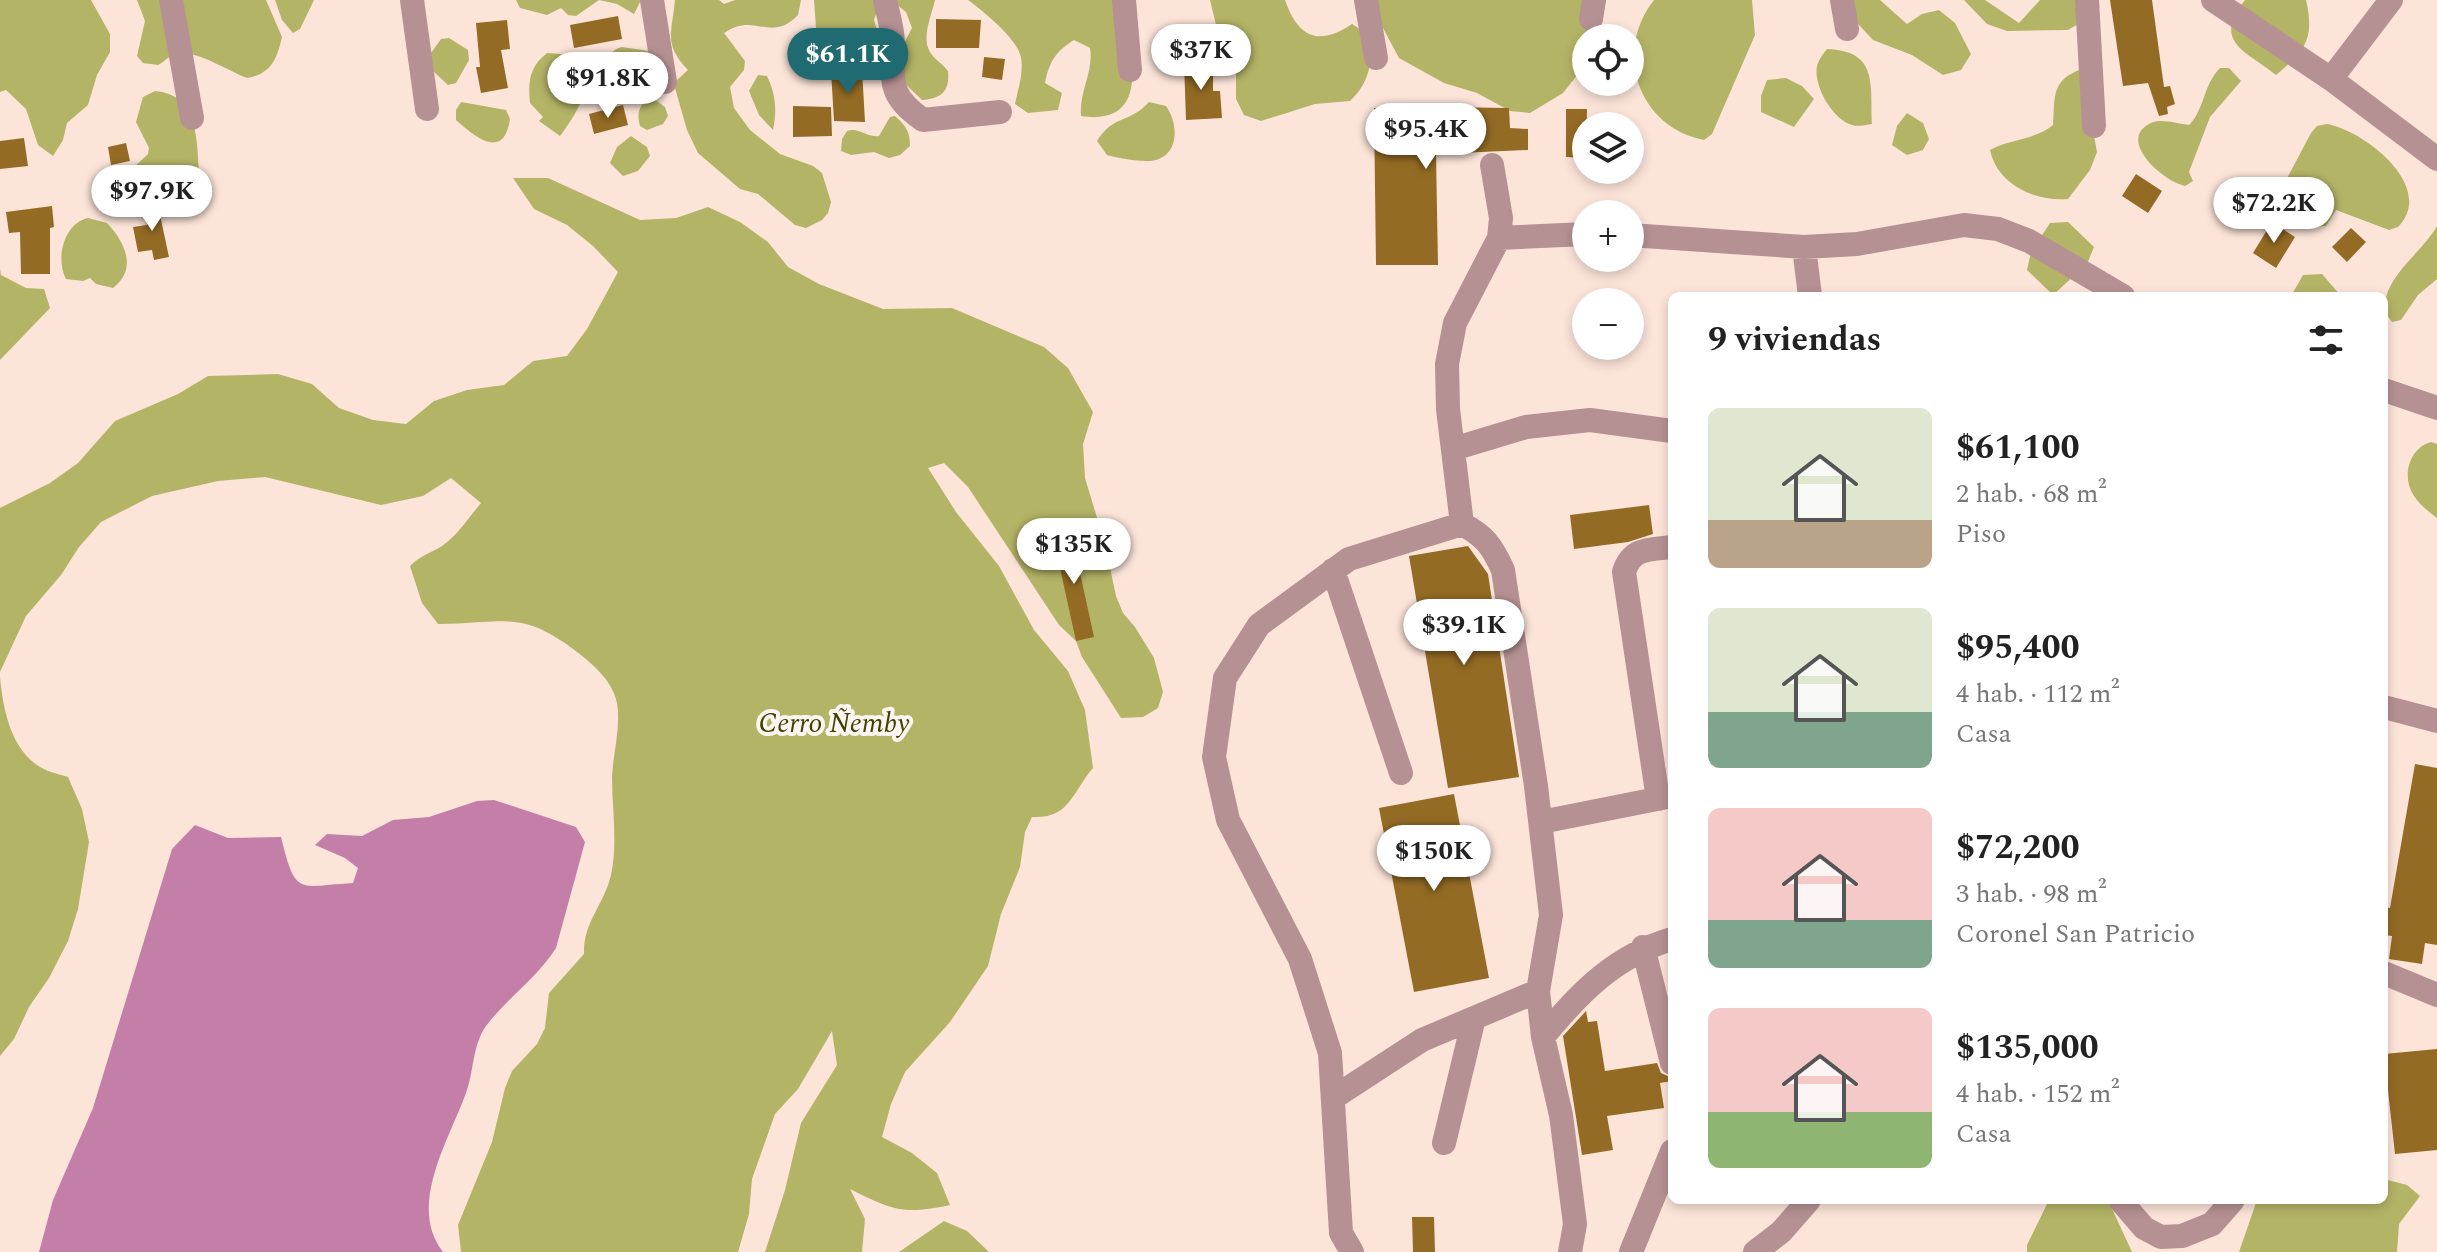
<!DOCTYPE html>
<html lang="es">
<meta charset="utf-8">
<style>
body{margin:0;font-family:Spectral,serif;background:#f2f2f2;color:#222;height:100vh;display:flex;flex-direction:column;font-size:30px;white-space:nowrap}
*{box-sizing:border-box;margin:0}
p{font-size:26px;color:#767676}
.icon{flex:none;width:44px;height:44px;fill:none;stroke:currentColor;stroke-width:2;stroke-linecap:round;stroke-linejoin:round}
.map{position:relative;flex:1;overflow:hidden}
.sheet{position:absolute;left:1668px;top:292px;width:720px;height:912px;display:flex;flex-direction:column;background:#fff;border-radius:12px;box-shadow:0 4px 12px #0003}
.sheet>*{flex:none}
.fabs{position:absolute;left:1572px;top:24px;display:grid;gap:16px}
.fabs a{display:grid;place-items:center;width:72px;height:72px;border-radius:50%;background:#fff;box-shadow:0 4px 12px #0003;font-size:40px}
.price{position:absolute;translate:-50% -68px;padding:0 18px;border-radius:28px;background:#fff;color:#222;font-size:26px;line-height:52px;filter:drop-shadow(0 2px 4px #0008)}
.price::after{content:'';position:absolute;left:50%;top:48px;width:24px;height:18px;margin-left:-12px;background:inherit;clip-path:polygon(0 0,100% 0,50% 100%)}
.price.selected{background:#1f6b71;color:#fff}
ul{padding:0;list-style:none}
li{display:flex;align-items:center;gap:24px;height:200px;padding:0 40px}
li span{display:grid;place-items:center;flex:none;width:224px;height:160px;border-radius:12px;color:#555}
li>.icon{margin-inline-start:auto}
span .icon{width:96px;height:96px;fill:#fffc;stroke-width:1}
li b{font-size:34px}
h2{display:flex;justify-content:space-between;align-items:center;height:96px;padding:0 40px;font-size:34px}
.map>svg:first-child{display:block}
</style>
<div class="map">
<svg width="2437" height="1252" viewBox="0 0 2437 1252">
<rect width="100%" height="100%" fill="#fce4d9"/>
<!-- forest -->
<path fill="#b4b467" d="M0 0H91L110 34V52L97 75 88 105 67 123 63 140 53 156 38 145 26 109 6 90 0 92Z
M137 0H266L282 37C277 59 271 74 247 78 230 72 192 47 174 54 168 57 164 62 158 65L143 63 137 56 145 21Z
M275 0H314L300 29 293 33 282 20Z
M516 0H641L634 14 617 4 599 0 576 16 568 15 561 8 547 15 520 8Z
M675 0H719L724 4 735 0H801L798 15C770 44 755 11 724 33L745 61 744 70 730 87 734 108 750 130 780 154 813 166 822 173 831 202 828 213 822 220 806 228 795 225 758 194 740 189 698 153 687 130 675 88 677 80 688 70C663 44 672 33 675 0Z
M814 0H935C932 14 921 38 930 52 934 59 943 64 948 71 950 92 941 98 922 100L901 80 904 43 912 28 906 12 892 1 877 12 874 20 884 54 869 64 860 65 816 28Z
M968 0H1120C1129 41 1157 128 1081 116 1079 91 1094 72 1090 48L1074 40C1056 51 1049 62 1045 83L1062 93 1058 110 1028 113 1015 104C1018 89 1025 69 1020 54 1014 36 983 11 968 0Z
M1210 0H1285C1298 37 1318 47 1352 24L1368 34C1374 60 1370 82 1350 101L1315 104 1261 121 1244 115 1236 99V64L1218 33Z
M1368 0H1606L1596 38H1586V64L1563 93 1530 113 1510 111 1477 93 1444 83 1399 58Z
M1654 0H1752L1755 35 1712 134 1704 140C1638 127 1613 52 1654 0Z
M1847 0H1880L1907 24 1922 14 1939 10 1955 23 1971 54 1961 70 1943 75 1912 55 1873 40 1846 11Z
M1964 0H1985L2019 23 2040 0H2084L2083 21 2068 30 2007 31 1987 24Z
M2245 0H2306C2315 40 2305 50 2276 75 2247 51 2211 43 2245 0Z
M449 38 468 50 469 60 456 83 448 85 433 71 431 53 441 39Z
M622 47 649 51 657 75 647 90 621 92 620 96C605 84 598 53 622 47Z
M1827 49C1879 51 1870 85 1872 124 1866 125 1858 127 1852 125 1833 120 1813 86 1817 66 1818 60 1824 53 1827 49Z
M547 53C609 54 585 104 560 136L539 121 543 117 530 103C528 82 529 67 547 53Z
M2220 68H2229L2241 81 2210 117 2189 172 2193 181 2185 186C2164 182 2115 140 2151 123 2161 118 2179 124 2189 125 2205 109 2203 85 2220 68Z
M2082 69 2097 152 2090 170 2068 199C2035 202 1997 184 1990 150 2011 138 2033 141 2053 125 2055 96 2051 80 2082 69Z
M758 75 767 76C776 95 777 110 773 130L759 115 749 91Z
M1786 78 1802 86 1814 99 1794 127 1761 112V96L1767 80Z
M155 91C197 94 197 138 199 170L197 174H188L184 187 175 189 163 183 139 194 124 193 120 187 130 171 148 154 149 148 136 122 143 97Z
M650 96 665 107 668 116 663 124 647 130 640 126C636 112 640 105 650 96Z
M461 102 506 110 510 119C504 161 475 137 456 120V110Z
M1149 102 1166 106C1179 124 1180 157 1151 161 1141 162 1116 158 1107 155L1097 141C1114 114 1129 124 1149 102Z
M1907 113 1923 123 1929 139 1923 150 1907 155 1892 145 1897 126Z
M895 116C906 126 910 131 910 146L900 155 889 158 874 152 851 155 841 151 842 139 847 131C859 127 867 138 879 136L890 117Z
M2327 124C2365 131 2437 187 2398 227L2389 230 2336 210 2326 226 2313 227 2291 204 2284 184 2311 133 2317 126Z
M631 136 647 147 650 156 638 171 623 176 610 163 617 147Z
M513 178H548L640 220 676 218 708 207 740 222 768 242 788 267 819 284 883 309 952 308 1044 347 1068 368 1093 412 1083 444 1085 478 1105 544 1116 596 1123 613 1135 627 1154 658 1163 692 1158 708 1143 717 1121 718 1082 657 1076 641 1059 625 968 487 944 463 928 468 956 512 999 566 1034 630 1068 671 1085 710 1093 768C1072 792 1070 819 1032 817L1025 832 1020 867 1001 914 988 966 950 1022 905 1072 891 1104 882 1137 912 1153 937 1173 950 1205C903 1215 892 1210 850 1189L865 1219 862 1252H765L785 1190 801 1123 837 1065 832 1031 798 1089 775 1114 752 1179 749 1214 738 1252H461L458 1225 492 1142 505 1088 512 1071 537 1044 545 1028 549 993 584 954C583 922 604 905 611 875 618 843 612 809 612 777 613 754 621 726 617 703 613 683 597 668 581 655 521 608 507 624 438 624L422 603 410 566C421 555 431 553 442 546 458 535 469 517 481 503L451 478 423 496 381 505 265 477 218 481 152 496 101 522 79 547 61 575 26 616 0 672V508L50 483 78 463 115 421 178 394 208 376 278 374 312 384 339 408 373 420 406 424 434 401 467 390 504 385 533 361 567 356 587 329 618 272 593 246 567 225 534 209Z
M88 218 107 223C125 242 138 269 113 288L96 284 90 278 83 281 66 279C55 259 64 223 88 218Z
M2068 222 2094 247 2087 264 2053 295 2027 270 2031 252 2050 223Z
M2437 226V279L2418 295 2401 320 2392 322 2384 311C2384 276 2421 254 2437 226Z
M0 269 1 275 26 288 44 289 50 308 0 360Z
M2322 274 2341 296H2291L2303 275Z
M2431 442 2437 444V518C2429 512 2420 505 2414 496 2401 477 2409 448 2431 442Z
M0 677C3 708 10 746 37 765 45 771 58 774 68 777L82 809 89 842 78 909 68 941 49 978 29 1007 14 1039 0 1056Z
M2384 1179 2407 1185 2420 1196 2399 1224 2397 1252H2239L2257 1200H2384Z
M2049 1200H2108L2132 1252H2027V1245Z
M944 1221 967 1231 989 1252H899Z"/>
<!-- water -->
<path fill="#c47fa8" d="M494 800 576 827 585 842 556 948C537 978 507 998 486 1026 473 1044 474 1069 467 1090 451 1137 406 1205 443 1252H39L53 1200 93 1108 172 849 195 825 228 838 281 837C296 898 298 886 353 883L358 868 345 858 315 845 327 834 362 836 393 820 429 817 477 801Z"/>
<!-- building -->
<path fill="#946b24" d="M2110 0H2152L2164 87 2170 86 2175 104 2167 107 2168 114 2159 116 2148 83 2123 86Z
M618 16 622 39 574 48 570 25Z
M936 19 981 20 979 48H936Z
M507 20 510 49 501 50 508 88 481 93 476 67H480L476 23Z
M984 57 1005 59 1002 80 982 77Z
M1184 61H1213V91H1220L1222 118 1186 120Z
M862 69 865 122 834 121 831 71Z
M623 105 628 125 594 134 589 114Z
M793 106 831 107 832 136 793 137Z
M1436 107 1509 108 1510 128 1528 129V150L1436 154 1438 265H1376L1374 108Z
M1566 109H1587L1586 158 1566 157Z
M24 138 28 166 0 169V141Z
M126 143 130 161 111 165 108 147Z
M2136 174 2162 191 2148 213 2122 196Z
M157 201 169 257 154 260 152 250 138 252 133 227 147 225 143 204Z
M52 206 54 227 50 228V274H21L20 232 9 233 6 212Z
M2272 222 2295 237 2276 268 2253 253Z
M2351 228 2366 242 2347 262 2332 247Z
M1649 505 1653 534 1628 542 1574 549 1570 515Z
M1071 532 1094 637 1076 641 1053 536Z
M1468 546 1488 574 1519 777 1448 788 1409 556Z
M2415 764 2437 768V945L2425 943 2422 964 2389 959 2392 936 2384 935V907L2390 908Z
M1454 794 1489 978 1414 992 1379 808Z
M1586 1011 1588 1022 1597 1021 1605 1071 1657 1063 1661 1073 1672 1078V1081L1660 1083 1664 1108 1607 1116 1613 1150 1582 1155 1563 1036Z
M2437 1049V1150L2395 1154 2384 1054Z
M1412 1217H1434L1435 1252H1413Z"/>
<g fill="none" stroke-linecap="round" stroke-linejoin="round">
<!-- minor -->
<path stroke="#b69193" stroke-width="24" d="M171 0 192 118
M412 0 427 109
M652 0 665 82
M885 0C888 14 893 29 893 44 893 81 887 95 923 120L1000 112
M1124 0 1130 70
M1366 0 1376 58
M1842 0 1847 29
M2087 0 2094 126
M2213 0 2331 79 2437 159
M1591 19 1594 0
M2331 79 2391 0
M1630 235 1804 247 1857 244 1964 225 1998 229 2029 241 2123 296
M1499 238 1586 234
M1804 247 1810 296
M2384 390 2437 408
M1453 449 1526 427 1590 420 1672 431
M1462 524 1448 409 1447 364 1455 323 1499 238 1501 218 1492 165
M1333 570 1401 773
M2384 707 2437 721
M1658 799 1624 572C1632 547 1649 550 1672 547
M1541 822 1672 796
M1643 947 1672 1063
M2384 973 2437 995
M1543 1037C1580 992 1615 956 1672 939
M1333 1098 1422 1040 1538 991
M1444 1143 1474 1018
M2120 1200 2144 1228 2161 1237 2182 1236 2212 1224 2233 1200
M1352 1252 1341 1233 1330 1053 1300 959 1228 820 1214 757 1225 678 1259 625 1349 559 1462 524C1485 536 1492 546 1503 570L1536 786 1551 915 1538 991 1543 1037 1561 1115 1575 1224 1570 1252
M1631 1252 1672 1151
M1755 1252 1781 1232 1809 1200"/>
</g>
<g text-anchor="middle" dominant-baseline="central" stroke-width="8" stroke-linejoin="round" paint-order="stroke">
<!-- park labels -->
<g font-size="28" font-style="italic" fill="#424101" stroke="#fdf5f1">
<text x="834" y="723">Cerro Ñemby</text>
</g>
</g>
</svg>
<div class="fabs">
<a><svg class="icon" aria-label="locate" viewBox="0 0 24 24"><circle cx="12" cy="12" r="6"/><path d="M12 2v4M12 18v4M2 12h4M18 12h4"/></svg></a>
<a><svg class="icon" aria-label="layers" viewBox="0 0 24 24"><path d="M12 4l9 5-9 5-9-5zM3 14l9 5 9-5"/></svg></a>
<a>+</a>
<a>−</a>
</div>
<b class="price" style="left:1201px;top:92px">$37K</b>
<b class="price selected" style="left:848px;top:96px">$61.1K</b>
<b class="price" style="left:608px;top:120px">$91.8K</b>
<b class="price" style="left:1426px;top:171px">$95.4K</b>
<b class="price" style="left:152px;top:233px">$97.9K</b>
<b class="price" style="left:2274px;top:245px">$72.2K</b>
<b class="price" style="left:1074px;top:586px">$135K</b>
<b class="price" style="left:1464px;top:667px">$39.1K</b>
<b class="price" style="left:1434px;top:893px">$150K</b>
<section class="sheet">
<h2>9 viviendas<svg class="icon" aria-label="filters" viewBox="0 0 24 24"><path d="M4 7h16M4 17h16"/><circle cx="9" cy="7" r="2"/><circle cx="15" cy="17" r="2"/></svg></h2>
<ul>
<li><span style="background:linear-gradient(#dfe7d0 70%,#b9a48a 0)"><svg class="icon" aria-label="home" viewBox="0 0 24 24"><path d="M3 11l9-7 9 7M6 9v11h12V9"/></svg></span><div><b>$61,100</b><p>2 hab. · 68 m²</p><p>Piso</p></div></li>
<li><span style="background:linear-gradient(#dfe7d0 65%,#7fa58c 0)"><svg class="icon" aria-label="home" viewBox="0 0 24 24"><path d="M3 11l9-7 9 7M6 9v11h12V9"/></svg></span><div><b>$95,400</b><p>4 hab. · 112 m²</p><p>Casa</p></div></li>
<li><span style="background:linear-gradient(#f6c9c9 70%,#7fa58c 0)"><svg class="icon" aria-label="home" viewBox="0 0 24 24"><path d="M3 11l9-7 9 7M6 9v11h12V9"/></svg></span><div><b>$72,200</b><p>3 hab. · 98 m²</p><p>Coronel San Patricio</p></div></li>
<li><span style="background:linear-gradient(#f6c9c9 65%,#8fb573 0)"><svg class="icon" aria-label="home" viewBox="0 0 24 24"><path d="M3 11l9-7 9 7M6 9v11h12V9"/></svg></span><div><b>$135,000</b><p>4 hab. · 152 m²</p><p>Casa</p></div></li>
</ul>
</section>
</div>
